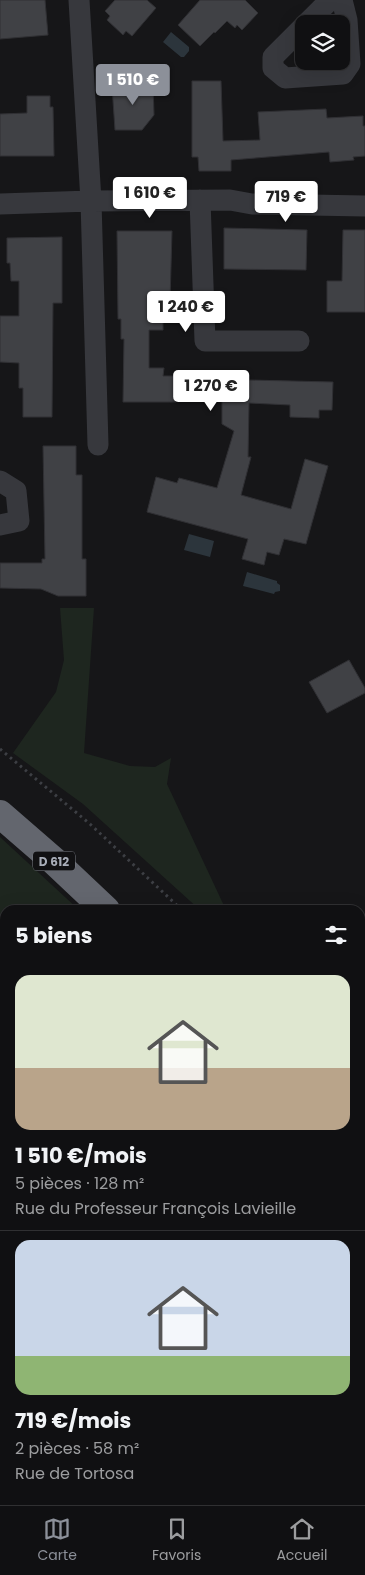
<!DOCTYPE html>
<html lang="fr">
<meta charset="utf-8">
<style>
body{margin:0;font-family:Poppins,sans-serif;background:#1e1e20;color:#f1f3f6;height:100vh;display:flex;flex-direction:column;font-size:19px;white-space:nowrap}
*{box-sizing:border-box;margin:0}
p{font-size:16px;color:#9c9d9f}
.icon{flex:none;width:28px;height:28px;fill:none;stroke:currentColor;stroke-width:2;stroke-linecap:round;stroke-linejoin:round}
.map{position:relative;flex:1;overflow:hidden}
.drawer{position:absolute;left:0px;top:905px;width:365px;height:600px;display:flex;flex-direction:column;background:#101012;border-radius:15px 15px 0 0;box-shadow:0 5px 20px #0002,0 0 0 1px #303032}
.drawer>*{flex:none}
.buttons{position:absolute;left:295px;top:15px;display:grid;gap:10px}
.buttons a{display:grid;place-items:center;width:55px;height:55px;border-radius:10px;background:#101012;box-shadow:0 5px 20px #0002,0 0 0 1px #303032;font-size:25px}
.price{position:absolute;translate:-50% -42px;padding:0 11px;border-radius:5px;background:#fff;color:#222;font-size:16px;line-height:32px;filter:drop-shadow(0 1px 2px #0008)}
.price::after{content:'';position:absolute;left:50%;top:30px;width:15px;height:11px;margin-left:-8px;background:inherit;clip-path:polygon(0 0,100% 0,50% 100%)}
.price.selected{background:#8c9099;color:#fff}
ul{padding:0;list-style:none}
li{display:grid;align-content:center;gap:10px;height:265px;padding:0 15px}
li+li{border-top:1px solid #303032}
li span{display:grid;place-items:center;height:155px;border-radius:15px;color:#555}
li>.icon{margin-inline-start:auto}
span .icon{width:90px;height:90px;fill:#fffc;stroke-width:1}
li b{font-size:21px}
h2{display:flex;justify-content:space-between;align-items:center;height:60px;padding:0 15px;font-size:21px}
.dock{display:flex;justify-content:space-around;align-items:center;height:70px;border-top:1px solid #303032;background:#101012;font-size:14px;color:#9c9d9f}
.dock a{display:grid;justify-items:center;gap:2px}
.dock .selected{color:#8c9099}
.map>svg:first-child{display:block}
</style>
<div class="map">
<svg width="365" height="1505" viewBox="0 0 365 1505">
<rect width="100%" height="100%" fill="#161618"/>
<!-- green -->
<path fill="#1e261f" d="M60 608H94L84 753 130 766 155 767 171 758 167 784 226 910H200L83 804 13 753 56 692 64 660Z
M0 837 79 910H5V1242L0 1245Z
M360 1088 365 1092V1126L360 1121Z
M360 1184 365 1188V1290H360Z
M360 1313 365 1314V1483H360Z
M5 1374V1484L0 1488V1377Z
M104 1500H142L143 1505H107Z"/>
<!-- water -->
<path fill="#2c353c" d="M171 32 189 47V51L184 57H181L163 42Z
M189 534 214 541 210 557 184 550Z
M247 572 277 581V583L280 585V591L275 592 274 594 243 586Z"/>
<!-- building -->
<path fill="#404145" stroke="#303034" d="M0 0H45L48 35 0 39Z
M115 0H147L156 8 132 36 126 31 123 35 107 20 110 16 105 11Z
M200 0H245L258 13 242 30 237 25 235 28 227 21 215 33 214 32 200 46 178 25Z
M192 81H221L223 141 260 140 258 112 326 109 327 118 363 116V126H365V156L353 157 354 160 330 162 329 152 231 160V171H199L198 157H192Z
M153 84 154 115 142 130H115L112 86Z
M27 96H50V107H53L54 156H0V114L27 113Z
M224 228 307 230 306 270 224 269Z
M343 230H365V312H327V281H342Z
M117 231H172L170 302H163V330H149V368H164L163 376H199L200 373 249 374V380L333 382 332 410H319V418L290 417V405L249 403 248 457H251L241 495 291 509 305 459 328 466 306 544 284 539 279 555 267 552 264 565 242 559 248 539 147 512 156 477 177 483 179 478 217 488 234 431 222 424V400L176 399V402H123L124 339H121V319H118Z
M62 237V303H53L52 417H23V388H19V363L0 362V316H19V281H11L10 263H7V238Z
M43 446H76V475H82V559H86V596H58L41 589 0 588V563H42V559H45Z
M349 660 365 688V693L327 713 309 682Z"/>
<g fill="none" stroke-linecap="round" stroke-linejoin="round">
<!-- path -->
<path stroke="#3d3f44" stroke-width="3" stroke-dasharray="2.5 4" stroke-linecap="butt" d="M0 749 90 824 182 910"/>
<!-- street -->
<path stroke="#37383d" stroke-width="21" d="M306 24 330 0
M304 26 273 57V68L285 78 343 74 350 64 347 20 342 0
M200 200 205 341H299
M0 204 91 201 79 0
M98 445 91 201 230 200 252 204 365 206
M0 481 16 491 19 521 0 525
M0 1315 5 1325
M70 1500 71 1505"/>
<!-- highway -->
<path stroke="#63666e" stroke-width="28" d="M0 814 53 860 106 910
M360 1157 365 1162"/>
</g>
<g text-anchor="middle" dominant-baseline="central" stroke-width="4" stroke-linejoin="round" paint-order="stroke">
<!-- shield labels -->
<rect fill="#111113" stroke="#7b7e86" stroke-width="1" x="33" y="851.5" width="42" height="19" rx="4"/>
<g font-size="12" font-weight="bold" fill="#a8adb8">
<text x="54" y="861">D 612</text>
</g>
</g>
</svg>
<div class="buttons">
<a><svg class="icon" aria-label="layers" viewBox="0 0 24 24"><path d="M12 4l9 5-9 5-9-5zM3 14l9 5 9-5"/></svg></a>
</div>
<b class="price selected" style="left:133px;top:106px">1 510 €</b>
<b class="price" style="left:150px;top:219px">1 610 €</b>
<b class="price" style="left:286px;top:223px">719 €</b>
<b class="price" style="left:186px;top:333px">1 240 €</b>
<b class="price" style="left:211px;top:412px">1 270 €</b>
<section class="drawer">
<h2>5 biens<svg class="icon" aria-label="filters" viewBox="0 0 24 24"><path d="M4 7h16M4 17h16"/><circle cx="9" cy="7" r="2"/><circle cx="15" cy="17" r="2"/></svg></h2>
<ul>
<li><span style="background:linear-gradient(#dfe7d0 60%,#b9a48a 0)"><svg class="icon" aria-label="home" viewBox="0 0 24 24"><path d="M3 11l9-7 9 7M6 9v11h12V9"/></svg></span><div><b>1 510 €/mois</b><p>5 pièces · 128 m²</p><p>Rue du Professeur François Lavieille</p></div></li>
<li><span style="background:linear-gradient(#c9d6e8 75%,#8fb573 0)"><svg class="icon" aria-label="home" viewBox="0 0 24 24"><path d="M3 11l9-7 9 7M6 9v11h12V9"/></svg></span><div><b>719 €/mois</b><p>2 pièces · 58 m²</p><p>Rue de Tortosa</p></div></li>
</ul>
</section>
</div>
<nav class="dock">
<a class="selected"><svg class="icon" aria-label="map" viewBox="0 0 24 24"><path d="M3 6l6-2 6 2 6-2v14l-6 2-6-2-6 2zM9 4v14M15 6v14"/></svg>Carte</a>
<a><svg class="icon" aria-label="saved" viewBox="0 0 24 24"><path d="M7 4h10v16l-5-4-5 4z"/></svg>Favoris</a>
<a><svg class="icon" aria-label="home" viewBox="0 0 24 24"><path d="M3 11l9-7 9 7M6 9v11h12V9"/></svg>Accueil</a>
</nav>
